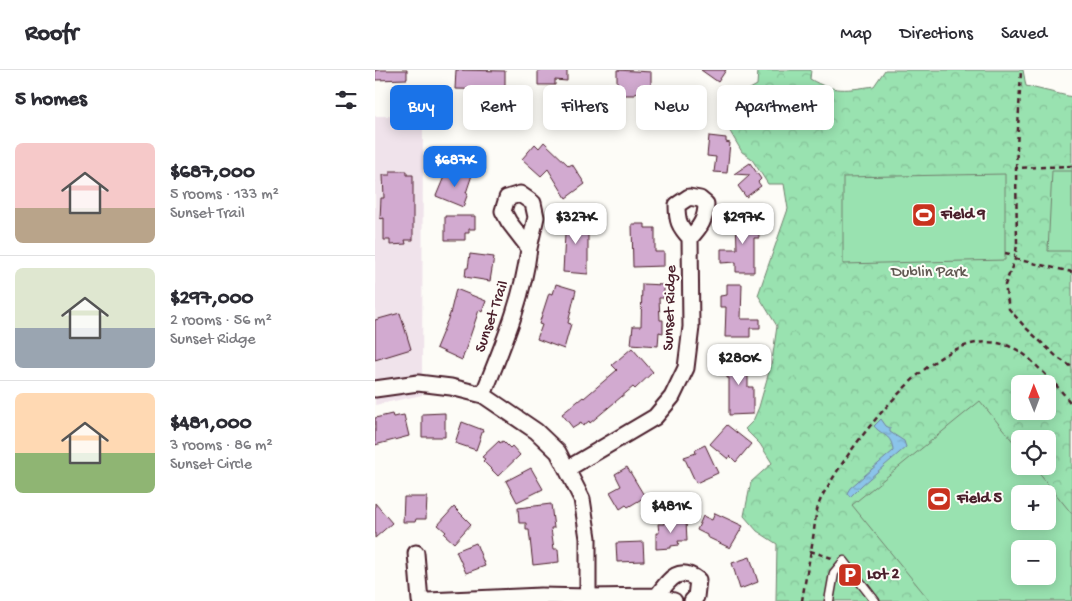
<!DOCTYPE html>
<meta charset="utf-8">
<style>
body{margin:0;font-family:"Gochi Hand",sans-serif;background:#f7f7f7;color:#2b2b33;height:100vh;display:flex;flex-direction:column;font-size:19px;white-space:nowrap}
*{box-sizing:border-box;margin:0}
p{font-size:16px;color:#7c7c81}
.icon{flex:none;width:28px;height:28px;fill:none;stroke:currentColor;stroke-width:2;stroke-linecap:round;stroke-linejoin:round}
.map{position:relative;flex:1;overflow:hidden}
.side{display:flex;flex-direction:column;background:#fff;width:375px}
.side>*{flex:none}
.hud{position:absolute;left:15px;top:15px;width:475px;height:45px;display:flex;gap:10px}
.needle{width:32px;rotate:359deg}
.fabs{position:absolute;left:636px;top:305px;display:grid;gap:10px}
.fabs a{display:grid;place-items:center;width:45px;height:45px;border-radius:8px;background:#fff;box-shadow:0 2px 12px #0003;font-size:25px}
.price{position:absolute;translate:-50% -42px;padding:0 11px;border-radius:10px;background:#fff;color:#222;font-size:16px;line-height:32px;filter:drop-shadow(0 1px 2px #0008)}
.price::after{content:'';position:absolute;left:50%;top:30px;width:15px;height:11px;margin-left:-8px;background:inherit;clip-path:polygon(0 0,100% 0,50% 100%)}
.price.selected{background:#1a73e8;color:#fff}
ul{padding:0;list-style:none}
li{display:flex;align-items:center;gap:15px;height:125px;padding:0 15px}
li+li{border-top:1px solid #e1e1e2}
li span{display:grid;place-items:center;flex:none;width:140px;height:100px;border-radius:8px;color:#555}
li>.icon{margin-inline-start:auto}
span .icon{width:60px;height:60px;fill:#fffc;stroke-width:1}
li b{font-size:21px}
h2{display:flex;justify-content:space-between;align-items:center;height:60px;padding:0 15px;font-size:21px}
.pill{padding:0 18px;border-radius:8px;background:#fff;box-shadow:0 2px 12px #0003;font-size:18px;line-height:45px}
.pill.selected{background:#1a73e8;color:#fff}
header{display:flex;align-items:center;gap:30px;box-sizing:border-box;height:70px;padding:0 25px;background:#fff;border-bottom:1px solid #e1e1e2}
header strong{font-size:24px}
nav{display:flex;gap:28px;margin-inline-start:auto;font-size:18px}
main{display:flex;flex:1;min-height:0}
.map>svg:first-child{display:block}
</style>
<header>
<strong>Roofr</strong>
<nav><a>Map</a><a>Directions</a><a>Saved</a></nav>
</header>
<main>
<section class="side">
<h2>5 homes<svg class="icon" aria-label="filters" viewBox="0 0 24 24"><path d="M4 7h16M4 17h16"/><circle cx="9" cy="7" r="2"/><circle cx="15" cy="17" r="2"/></svg></h2>
<ul>
<li><span style="background:linear-gradient(#f6c9c9 65%,#b9a48a 0)"><svg class="icon" aria-label="home" viewBox="0 0 24 24"><path d="M3 11l9-7 9 7M6 9v11h12V9"/></svg></span><div><b>$687,000</b><p>5 rooms · 133 m²</p><p>Sunset Trail</p></div></li>
<li><span style="background:linear-gradient(#dfe7d0 60%,#9aa5b1 0)"><svg class="icon" aria-label="home" viewBox="0 0 24 24"><path d="M3 11l9-7 9 7M6 9v11h12V9"/></svg></span><div><b>$297,000</b><p>2 rooms · 56 m²</p><p>Sunset Ridge</p></div></li>
<li><span style="background:linear-gradient(#ffd9b3 60%,#8fb573 0)"><svg class="icon" aria-label="home" viewBox="0 0 24 24"><path d="M3 11l9-7 9 7M6 9v11h12V9"/></svg></span><div><b>$481,000</b><p>3 rooms · 86 m²</p><p>Sunset Circle</p></div></li>
</ul>
</section>
<div class="map">
<svg width="697" height="531" viewBox="0 0 697 531">
<defs>
<pattern id="forest-crowns" width="20" height="18" patternUnits="userSpaceOnUse" patternTransform="scale(1.25)"><rect width="20" height="18" fill="#99e2b0"/><path d="M2 6a3 3 0 1 1 6 0M12 15a3 3 0 1 1 6 0" fill="none" stroke="#85c198"/></pattern>
<pattern id="water-ripples" width="26" height="14" patternUnits="userSpaceOnUse" patternTransform="scale(1.25)"><rect width="26" height="14" fill="#8bc4ea"/><path d="M2 4q2-2 4 0t4 0M15 11q2-2 4 0t4 0" fill="none" stroke="#79a8c9"/></pattern>
</defs>
<rect width="100%" height="100%" fill="#fdfcf7"/>
<filter id="ink" filterUnits="userSpaceOnUse"><feTurbulence type="fractalNoise" baseFrequency=".02" numOctaves="2"/><feDisplacementMap in="SourceGraphic" scale="10" xChannelSelector="R" yChannelSelector="G"/><feConvolveMatrix kernelMatrix="1 2 1 2 8 2 1 2 1" color-interpolation-filters="sRGB"/></filter>
<g filter="url(#ink)">
<!-- built -->
<path fill="#f0e3eb" d="M0 46H48L47 325 0 335Z"/>
<!-- forest -->
<path fill="url(#forest-crowns)" stroke="#72806e" fill-rule="evenodd" d="M383 0H436L435 9C459 23 472 20 499 16L510 0H648L651 16 697 27V531H401L402 474 382 461 369 446 376 412 397 393 385 374 370 359 378 351 384 337 397 291 402 256 383 225 413 139 409 114H393L376 88 367 82 353 58 359 28 382 15ZM645 314H672V341H645ZM645 369H672V396H645ZM645 424H672V451H645ZM645 479H672V506H645Z"/>
<!-- pitch -->
<path fill="#99e2b0" stroke="#72806e" fill-rule="evenodd" d="M677 101H697V181H673Z
M630 104V190L468 194V107Z
M605 331 645 380V396H658L697 444V531H555L477 435ZM645 424H672V451H645ZM645 479H672V506H645Z"/>
<!-- water -->
<path fill="url(#water-ripples)" stroke="#71829e" d="M506 349 511 356 515 358V362L529 371 531 377 487 415 475 427 472 423 475 418 518 381C517 364 507 366 499 356Z"/>
<!-- building -->
<path fill="#d2aad0" stroke="#4a1f2b" d="M0 0H32V9L0 10Z
M81 0 130 1V20L80 19Z
M163 0H192V11L180 10V15H163Z
M242 0 276 2V19H265V22L260 23V25H242Z
M326 0H351L343 12Z
M334 66 351 68V72L355 73 352 103 339 102 341 87 332 86Z
M169 72 194 96 197 94 210 114 191 128 173 99 166 106 147 89 160 74 164 78Z
M375 93 386 109 383 112 386 116 371 127 363 116 375 105 359 104Z
M81 99 97 105 91 123H93L88 137 61 126 71 102 79 105Z
M15 101H32V105H38V170H30L31 174 15 175V170H9V148L5 149 6 128H9L8 105H15Z
M191 145H213V204L188 202Z
M70 146H100V159H94V163H90V170H70Z
M383 146 384 168H379V202H361V192L346 193V179H362L361 147Z
M257 154H270V158H280V182H289V196L258 197Z
M95 184 119 187 115 211 90 207 91 198H93Z
M181 214 201 220 193 253 196 254 189 279 162 269 167 255 164 254 174 223 178 224Z
M267 214 289 215V228H284L285 250H288V263L284 262 283 276 256 274 258 256H266Z
M352 214H367L366 249H385V258H375V267H350L351 237H345V226L352 225Z
M81 219 111 231 107 242 104 240 87 290 61 278 75 244Z
M25 243 36 279 0 290V250Z
M257 278 278 302 260 319 258 317 215 353 214 351 208 356 206 353 198 358 187 344 208 327 209 328 242 300 237 295Z
M352 285 373 286V317H378V344L354 345V308H352Z
M70 343V367H47V344Z
M17 344 18 347 29 345 34 366 0 375V348Z
M87 352 108 360 101 380 80 373Z
M352 355 376 374 361 392 355 386 353 389 335 374Z
M124 371 125 373 128 371 135 378 137 376 145 385 123 406 108 391 110 389 107 387Z
M330 375 343 403 321 413 309 387 321 383 320 380Z
M252 397 270 427 253 437 251 435 245 439 235 422 246 416 240 404Z
M156 398 168 419 142 432 131 411Z
M29 427H52L51 449H41L40 452H28Z
M0 433 17 453 0 468Z
M176 434 179 458H176L179 479H183L184 492 158 495 154 460H151V453H144L143 438Z
M79 437 96 454 79 473 69 464 71 462 63 455Z
M340 443 368 456 355 478 332 467V465L322 460 328 446 337 450Z
M289 451H311L312 471H303L304 475 296 476V478L281 479V463H284L283 454H289Z
M268 472 269 491 242 492 241 473Z
M101 473 110 496 91 503 81 481Z
M375 487 383 512 365 519 357 493Z"/>
<g fill="none" stroke-linecap="round" stroke-linejoin="round">
<defs>
<path id="service" d="M454 531 459 503 469 491 500 531"/>
<path id="minor" d="M145 124 158 133 161 147 154 178 134 152 128 141 132 128Z
M314 127 325 129 331 134C331 149 325 157 315 168 304 156 302 151 302 135Z
M0 319 43 313 76 317 108 325 161 361 183 382 207 429 213 468V531
M108 325C127 277 148 230 154 178
M192 399 280 347 297 327 311 298 316 257 315 168
M41 483 45 531
M53 531 166 526 214 527 282 526
M299 531 282 526C294 510 303 495 323 510L321 527 317 531"/>
</defs>
<!-- service casing -->
<use href="#service" stroke="#4a1f2b" stroke-width="11"/>
<!-- minor casing -->
<use href="#minor" stroke="#4a1f2b" stroke-width="19"/>
<!-- path -->
<path stroke="#4a1f2b" stroke-width="2.5" stroke-dasharray="5 4" stroke-linecap="butt" d="M697 96 641 98 642 174 640 189 630 215 634 239 650 257 683 288 697 297
M641 98 646 0
M630 183 640 185
M640 189 697 202
M435 481 460 489
M427 531C430 510 435 489 438 468 440 455 440 443 445 431 448 423 454 415 458 408 472 385 488 364 505 344 538 307 590 250 644 281 653 286 660 295 667 301 678 312 688 322 697 335"/>
<!-- service -->
<use href="#service" stroke="#fdfcf7" stroke-width="8"/>
<!-- minor -->
<use href="#minor" stroke="#fdfcf7" stroke-width="15"/>
</g>
</g>
<!-- icons -->
<defs>
<symbol id="stadium-square" viewBox="-11 -11 22 22"><rect x="-9" y="-9" width="18" height="18" rx="4" fill="#c8321e" stroke="#fdfcf7"/><path d="M0-5a6.5 5 0 1 0 0 10a6.5 5 0 1 0 0-10ZM-3.5-1.8h7v3.6h-7Z" fill="#fff"/></symbol>
<symbol id="parking-square" viewBox="-11 -11 22 22"><rect x="-9" y="-9" width="18" height="18" rx="4" fill="#c8321e" stroke="#fdfcf7"/><path d="M-3.5-5.5H1a3.5 3.5 0 0 1 0 7H-1V5.5H-3.5ZM-1-3.4V-.6H.8a1.4 1.4 0 0 0 0-2.8Z" fill="#fff"/></symbol>
</defs>
<g fill-rule="evenodd">
<use href="#stadium-square" x="535" y="131" width="28" height="28"/>
<use href="#stadium-square" x="550" y="415" width="28" height="28"/>
<use href="#parking-square" x="461" y="491" width="28" height="28"/>
</g>
<g text-anchor="middle" dominant-baseline="central" stroke-width="4" stroke-linejoin="round" paint-order="stroke">
<!-- poi labels -->
<g font-size="16" font-weight="bold" fill="#4a1f2b" stroke="#fdfcf7" text-anchor="start">
<text x="566" y="145">Field 9</text>
<text x="582" y="429">Field 5</text>
<text x="492" y="505">Lot 2</text>
</g>
<!-- park labels -->
<g font-size="16" fill="#625a53" stroke="#fdfcf7">
<text x="554" y="203">Dublin Park</text>
</g>
<!-- street labels -->
<g font-size="16" fill="#4a1f2b" stroke="#fdfcf7">
<text transform="translate(296 238) rotate(-88)">Sunset Ridge</text>
<text transform="translate(118 247) rotate(-71)">Sunset Trail</text>
</g>
</g>
</svg>
<div class="fabs">
<a><svg class="needle" viewBox="-14 -14 28 28"><path d="M0-13l5 13h-10z" fill="#e53935"/><path d="M0 13l5-13h-10z" fill="#7c7c81"/></svg></a>
<a><svg class="icon" aria-label="locate" viewBox="0 0 24 24"><circle cx="12" cy="12" r="6"/><path d="M12 2v4M12 18v4M2 12h4M18 12h4"/></svg></a>
<a>+</a>
<a>−</a>
</div>
<b class="price selected" style="left:80px;top:118px">$687K</b>
<b class="price" style="left:201px;top:175px">$327K</b>
<b class="price" style="left:368px;top:175px">$297K</b>
<b class="price" style="left:364px;top:316px">$280K</b>
<b class="price" style="left:296px;top:464px">$481K</b>
<div class="hud">
<a class="pill selected">Buy</a>
<a class="pill">Rent</a>
<a class="pill">Filters</a>
<a class="pill">New</a>
<a class="pill">Apartment</a>
</div>
</div>
</main>
